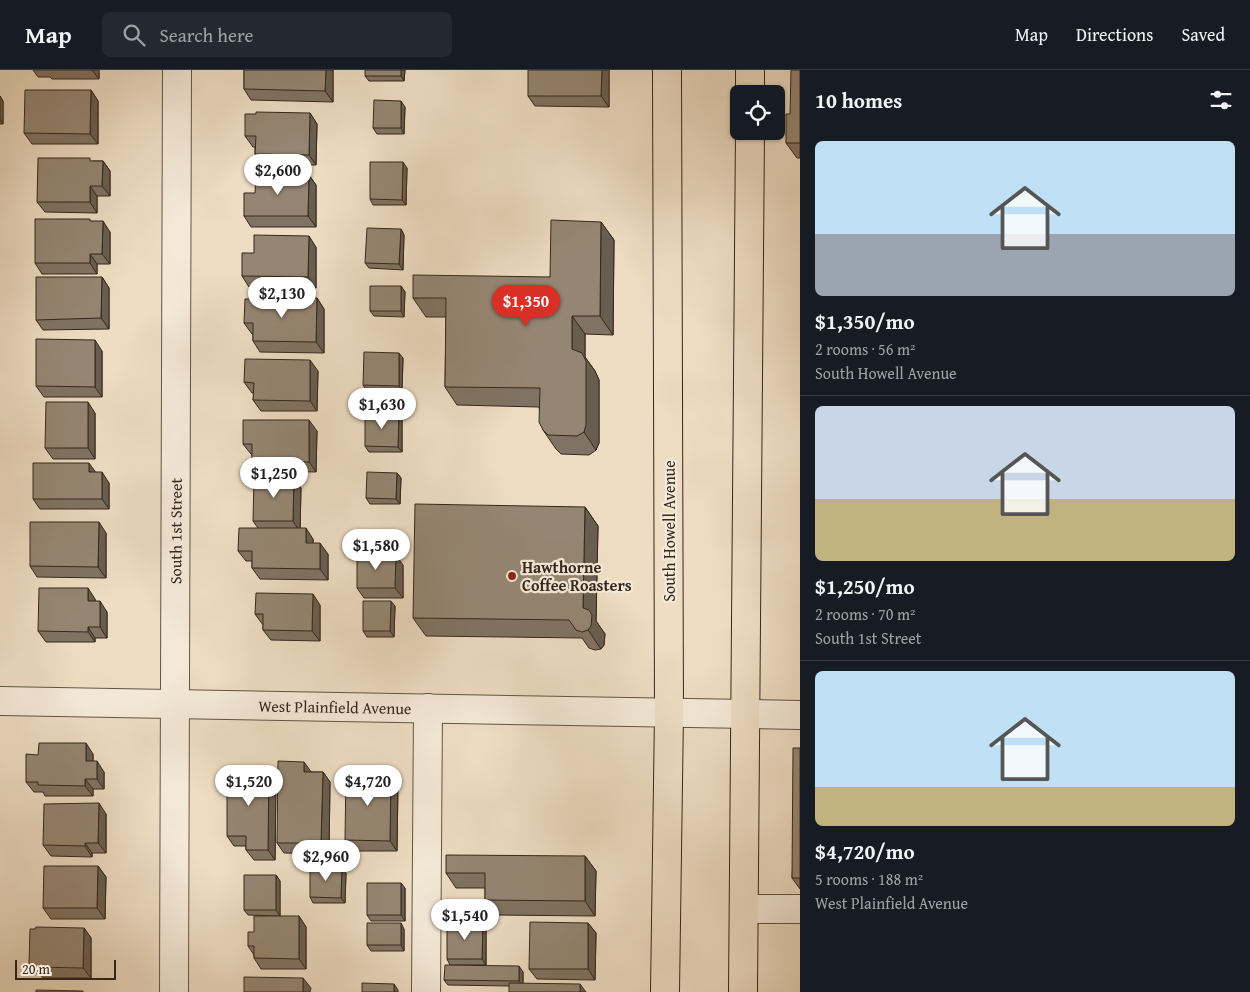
<!DOCTYPE html>
<meta charset="utf-8">
<style>
body{margin:0;font-family:"Gentium Book Plus",serif;background:#242831;color:#f1f3f6;height:100vh;display:flex;flex-direction:column;font-size:19px;white-space:nowrap}
*{box-sizing:border-box;margin:0}
p{font-size:16px;color:#9ea1a6}
.icon{flex:none;width:28px;height:28px;fill:none;stroke:currentColor;stroke-width:2;stroke-linecap:round;stroke-linejoin:round}
.map{position:relative;flex:1;overflow:hidden}
.side{display:flex;flex-direction:column;background:#171b24;width:450px}
.side>*{flex:none}
.fabs{position:absolute;left:730px;top:15px;display:grid;gap:10px}
.fabs a{display:grid;place-items:center;width:55px;height:55px;border-radius:8px;background:#171b24;box-shadow:0 1px 4px #0004;font-size:25px}
.scale{position:absolute;left:15px;bottom:12px;width:101px;box-sizing:border-box;padding-left:5px;border:2px solid #35271c;border-top:0;font-size:14px;line-height:18px;white-space:nowrap;color:#35271c;-webkit-text-stroke:4px #f4e9d8;paint-order:stroke}
.price{position:absolute;translate:-50% -42px;padding:0 11px;border-radius:18px;background:#fff;color:#222;font-size:16px;line-height:32px;filter:drop-shadow(0 1px 2px #0008)}
.price::after{content:'';position:absolute;left:50%;top:30px;width:15px;height:11px;margin-left:-8px;background:inherit;clip-path:polygon(0 0,100% 0,50% 100%)}
.price.selected{background:#d93025;color:#fff}
ul{padding:0;list-style:none}
li{display:grid;align-content:center;gap:10px;height:265px;padding:0 15px}
li+li{border-top:1px solid #363941}
li span{display:grid;place-items:center;height:155px;border-radius:8px;color:#555}
li>.icon{margin-inline-start:auto}
span .icon{width:90px;height:90px;fill:#fffc;stroke-width:1}
li b{font-size:21px}
h2{display:flex;justify-content:space-between;align-items:center;height:60px;padding:0 15px;font-size:21px}
header{display:flex;align-items:center;gap:30px;box-sizing:border-box;height:70px;padding:0 25px;background:#171b24;border-bottom:1px solid #363941}
header strong{font-size:24px}
nav{display:flex;gap:28px;margin-inline-start:auto;font-size:18px}
.search{width:350px;height:45px;background:#242831;display:flex;align-items:center;gap:12px;box-sizing:border-box;padding:0 18px;border-radius:8px;color:#9ea1a6;font-size:19px}
main{display:flex;flex:1;min-height:0}
.map>svg:first-child{display:block}
</style>
<header>
<strong>Map</strong>
<div class="search"><svg class="icon" aria-label="search" viewBox="0 0 24 24"><circle cx="10" cy="10" r="6"/><path d="M15 15l6 6"/></svg>Search here</div>
<nav><a>Map</a><a>Directions</a><a>Saved</a></nav>
</header>
<main>
<div class="map">
<svg width="800" height="922" viewBox="0 0 800 922">
<rect width="100%" height="100%" fill="#eeddc3"/>
<filter id="stains"><feTurbulence type="fractalNoise" baseFrequency=".004" numOctaves="4"/><feColorMatrix values="0 0 0 0 .2 0 0 0 0 .09 0 0 0 0 .02 0 0 0 .5 -.17"/></filter>
<radialGradient id="worn" r=".72"><stop offset=".6" stop-color="#630" stop-opacity="0"/><stop offset="1" stop-color="#630" stop-opacity=".3"/></radialGradient>
<g fill="none" stroke-linecap="round" stroke-linejoin="round">
<defs>
<g id="minor">
<path id="s1" d="M0 631 800 645"/>
<path d="M744 839H800"/>
<path id="s2" d="M174 922 177 0"/>
<path d="M426 922 428 638"/>
</g>
<path id="major" d="M750 24V0
M665 922 669 643 667 0
M743 922 750 61"/>
</defs>
<!-- minor casing -->
<use href="#minor" stroke="#635446" stroke-width="30"/>
<!-- major casing -->
<use href="#major" stroke="#35271c" stroke-width="30"/>
<!-- minor -->
<use href="#minor" stroke="#f4e9d8" stroke-width="28"/>
<!-- major -->
<use href="#major" stroke="#eeddc3" stroke-width="28"/>
</g>
<!-- wall -->
<path fill="#807363" stroke="#35271c" d="M33 0H99V9H52L50 7H38Z
M244 0H333V32L251 30 244 19Z
M405 0 404 11H369L365 6Z
M609 0V37L535 36 528 26Z
M800 0V88H797L786 73 790 44Z
M91 20 98 31V74H32L24 63Z
M0 26 3 31V54H0Z
M405 37 404 64H377L373 58Z
M310 43 317 54 316 95H263L255 84V77H253L245 66Z
M92 91H103L110 101V126H97V143L45 142 37 132Z
M407 98 406 135H373L370 129Z
M309 105 316 115V157H251L244 146 255 123Z
M91 151 110 162V194H97V204H42L35 193Z
M601 152 614 170 613 265 585 264V287L595 301 599 310V373L596 380 589 385 561 384 556 379 543 360 539 337 457 335 445 317 446 247H426L413 228 550 207Z
M401 159 404 165 403 200 369 198 365 193Z
M316 177V218L249 217 242 206 254 183Z
M102 207 109 218V259L43 260 36 250Z
M401 216 405 222 404 247 374 246 370 241Z
M317 228 324 239V283L260 282 253 271V264H252L244 253Z
M102 281V327H44L36 316Z
M403 288 402 321H367L363 315Z
M318 301 317 341H261L253 330 254 323H252L244 312Z
M95 343V389H53L45 378Z
M402 350V382H369L365 376Z
M317 361 316 402 259 401 252 390V384H251L243 374Z
M95 402 109 413V439H40L33 429Z
M397 403 401 408 400 434H370L366 428Z
M294 407 301 418 300 458 313 469V473L328 484V510L260 509 252 498V491H246L238 481 258 458 253 451Z
M585 437 598 456 596 551 605 564 604 575 601 579 595 580 589 578 582 568 426 566 413 548Z
M106 463V508L37 507 30 496Z
M403 495V528H364L357 518Z
M95 529V531L107 542V568H95V572H46L38 561Z
M320 535V571L271 570 263 560V555L255 544Z
M395 536 394 567H367L363 561Z
M800 678V819L792 808Z
M93 684V691L104 702V719H93V726H45L43 722H34L26 712Z
M311 702H323L330 712 329 784 284 783 277 773Z
M276 710 275 790H254L246 780V776H234L227 766Z
M398 714 397 781H353L345 770Z
M106 744V783H92V787L51 786 43 775Z
M585 786 596 801 595 846 495 845 485 830V818H456L446 803Z
M98 796 106 807 105 849H51L43 838Z
M346 803 345 833H313L310 827Z
M276 805 280 811V846L248 845 244 840Z
M405 818V851H371L367 845Z
M299 846 306 857V899H261L254 888V885L248 876 254 862Z
M588 853 596 863 595 910 537 909 529 899Z
M483 854 486 859V895H450L447 889Z
M84 858 91 868V908H43L40 904H36L29 894Z
M404 859V881H371L367 875Z
M523 902V914L509 916 448 915 444 910Z"/>
<!-- shaded-wall -->
<path fill="#685e50" stroke="#35271c" d="M92 0H99V9Z
M326 0H333V32L325 21Z
M401 0H405L404 11 401 6Z
M602 0H609V37L601 26Z
M91 20 98 31V74L90 64Z
M0 26 3 31V54L0 49Z
M401 31 405 37 404 64 401 58Z
M310 43 317 54 316 95 309 85Z
M103 91 110 101V126L102 116Z
M403 92 407 98 406 135 402 130Z
M309 105 316 115V157L308 146Z
M90 116 97 126V143L90 132Z
M103 151 110 162V194L102 184Z
M601 152 614 170 613 265 600 246Z
M401 159 404 165 403 200 399 194Z
M309 166 316 177V218L308 207Z
M90 184 97 194V204L90 193Z
M102 207 109 218V259L101 248Z
M401 216 405 222 404 247 401 241Z
M317 228 324 239V283L316 272Z
M572 246 585 264V287L595 301 599 310V373L596 380 584 362 572 279Z
M95 270 102 281V327L95 317Z
M399 283 403 288 402 321 399 316Z
M310 290 318 301 317 341 310 331Z
M88 332 95 343V389L88 378Z
M399 345 402 350V382L398 377Z
M309 350 317 361 316 402 309 392Z
M89 393 97 404 89 402Z
M102 402 109 413V439L102 429Z
M397 403 401 408 400 434 396 429Z
M294 407 301 418 300 462 293 451Z
M585 437 598 456 596 551 605 564 604 575 601 579 588 560 583 538Z
M99 452 106 463V508L98 497Z
M306 458 313 469V483L306 473Z
M320 473 328 484V510L320 499Z
M396 485 403 495V528L395 518Z
M88 518 95 529V542L88 531Z
M313 524 320 535V571L312 561Z
M100 531 107 542V568L100 557Z
M391 531 395 536 394 567 390 561Z
M88 557 95 568V572L88 562Z
M86 673 93 684V702L86 691Z
M97 691 104 702V719L97 709Z
M304 692 312 703 304 702Z
M269 700 276 710 275 790 268 780Z
M323 702 330 712 329 784 321 773Z
M391 704 398 714 397 781 390 771Z
M85 709 93 719V726L85 716Z
M99 733 106 744V783L98 773Z
M85 773 92 783V787L85 776Z
M585 786 596 801 595 846 585 831Z
M98 796 106 807 105 849 97 838Z
M342 797 346 803 345 833 341 828Z
M276 805 280 811V846L276 840Z
M401 813 405 818V851L401 845Z
M299 846 306 857V899L299 889Z
M401 853 404 859V881L401 875Z
M588 853 596 863 595 910 588 899Z
M483 854 486 859V895L482 889Z
M84 858 91 868V908L83 898Z
M519 896 523 902V916L519 911Z
M303 908 311 918 310 922H303Z
M394 914 398 920V922H394Z
M580 914 586 922H580Z"/>
<!-- building -->
<path fill="#958673" stroke="#35271c" d="M244 0H326L325 21 244 19Z
M365 0H401V6H365Z
M528 0H602L601 26H528Z
M791 0H800V73H786V44H790Z
M25 20H91L90 64 24 63Z
M374 30 401 31V58H373Z
M256 42 310 43 309 85 255 84 256 66H245V44H256Z
M38 88H90V91H103L102 116H90V132H37Z
M370 92H403L402 130 370 129Z
M256 104 309 105 308 146H244V123H255Z
M35 149H90V151H103L102 184H90V193H35Z
M551 150 601 152 600 246H572V279L582 283 586 291V355L584 362 577 366 548 365 543 360 539 352 540 318 445 317 446 228H413V205L550 207Z
M367 158 401 159 399 194 365 193Z
M254 165 309 166 308 207 242 206V183H254Z
M36 207H102L101 248 36 250Z
M370 216H401V241H370Z
M257 227 317 228 316 272 253 271V253H244L245 229H256Z
M36 269 95 270V317L36 316Z
M364 282 399 283V316L363 315Z
M245 289 310 290V331L253 330 254 313 244 312Z
M46 332H88V378H45Z
M365 344 399 345 398 377 365 376Z
M243 350H309V392L252 390V374H243Z
M33 393H89V402H102V429H33Z
M367 402 397 403 396 429 366 428Z
M254 407H294L293 451H253Z
M415 434 585 437 583 538 589 540 592 545 591 556 588 560 582 562 576 560 569 550 413 548Z
M30 452H99L98 497 30 496Z
M239 458H306V473H320V499L252 498V481H238Z
M357 484 396 485 395 518H357Z
M39 518H88V531H100V557H88V562L38 561Z
M256 523 313 524 312 561 263 560V544H255Z
M363 531H391L390 561H363Z
M39 673H86V691H97V709H85V716L38 715V712H26V684L38 685Z
M793 678H800V808H792Z
M278 691 304 692V702H323L321 773H277Z
M227 699 269 700 268 780H246V766H227Z
M346 703 391 704 390 771 345 770Z
M99 733 98 773H85V776L43 775 44 734Z
M446 785 585 786V831L485 830V803H446Z
M44 796H98L97 838H43Z
M310 797H342L341 828 310 827Z
M244 805H276V840H244Z
M367 813H401V845H367Z
M254 846H299V889L254 888V876H248V862H254Z
M530 852 588 853V899H529Z
M367 853H401V875H367Z
M447 853 483 854 482 889H447Z
M36 857 84 858 83 898 35 897V894H29L30 859H35Z
M445 895 519 896V911L444 910Z
M244 907 303 908V922H244Z
M362 913 394 914V922H362Z
M509 913 580 914V922H509Z
M36 920 83 921V922H36Z"/>
<!-- markers -->
<circle fill="#8f2418" stroke="#f4e9d8" stroke-width="2" cx="512" cy="506" r="5"/>
<g text-anchor="middle" dominant-baseline="central" stroke-width="4.5" stroke-linejoin="round" paint-order="stroke">
<!-- street labels -->
<g font-size="16" fill="#35271c" stroke="#f4e9d8">
<text stroke="none"><textPath href="#s2" startOffset="461">South 1st Street</textPath></text>
<text transform="translate(669 461) rotate(-90)">South Howell Avenue</text>
<text stroke="none"><textPath href="#s1" startOffset="335">West Plainfield Avenue</textPath></text>
</g>
<!-- poi labels -->
<g font-size="16" font-weight="bold" fill="#35271c" stroke="#f4e9d8" text-anchor="start">
<text x="522" y="497">Hawthorne<tspan x="522" dy="18">Coffee Roasters</tspan></text>
</g>
</g>
<rect width="100%" height="100%" filter="url(#stains)"/>
<rect width="100%" height="100%" fill="url(#worn)"/>
</svg>
<div class="fabs">
<a><svg class="icon" aria-label="locate" viewBox="0 0 24 24"><circle cx="12" cy="12" r="6"/><path d="M12 2v4M12 18v4M2 12h4M18 12h4"/></svg></a>
</div>
<div class="scale">20 m</div>
<b class="price" style="left:278px;top:126px">$2,600</b>
<b class="price" style="left:282px;top:249px">$2,130</b>
<b class="price selected" style="left:526px;top:257px">$1,350</b>
<b class="price" style="left:382px;top:360px">$1,630</b>
<b class="price" style="left:274px;top:429px">$1,250</b>
<b class="price" style="left:376px;top:501px">$1,580</b>
<b class="price" style="left:249px;top:737px">$1,520</b>
<b class="price" style="left:368px;top:737px">$4,720</b>
<b class="price" style="left:326px;top:812px">$2,960</b>
<b class="price" style="left:465px;top:871px">$1,540</b>
</div>
<section class="side">
<h2>10 homes<svg class="icon" aria-label="filters" viewBox="0 0 24 24"><path d="M4 7h16M4 17h16"/><circle cx="9" cy="7" r="2"/><circle cx="15" cy="17" r="2"/></svg></h2>
<ul>
<li><span style="background:linear-gradient(#bfe0f5 60%,#9aa5b1 0)"><svg class="icon" aria-label="home" viewBox="0 0 24 24"><path d="M3 11l9-7 9 7M6 9v11h12V9"/></svg></span><div><b>$1,350/mo</b><p>2 rooms · 56 m²</p><p>South Howell Avenue</p></div></li>
<li><span style="background:linear-gradient(#c9d6e8 60%,#c2b280 0)"><svg class="icon" aria-label="home" viewBox="0 0 24 24"><path d="M3 11l9-7 9 7M6 9v11h12V9"/></svg></span><div><b>$1,250/mo</b><p>2 rooms · 70 m²</p><p>South 1st Street</p></div></li>
<li><span style="background:linear-gradient(#bfe0f5 75%,#c2b280 0)"><svg class="icon" aria-label="home" viewBox="0 0 24 24"><path d="M3 11l9-7 9 7M6 9v11h12V9"/></svg></span><div><b>$4,720/mo</b><p>5 rooms · 188 m²</p><p>West Plainfield Avenue</p></div></li>
</ul>
</section>
</main>
